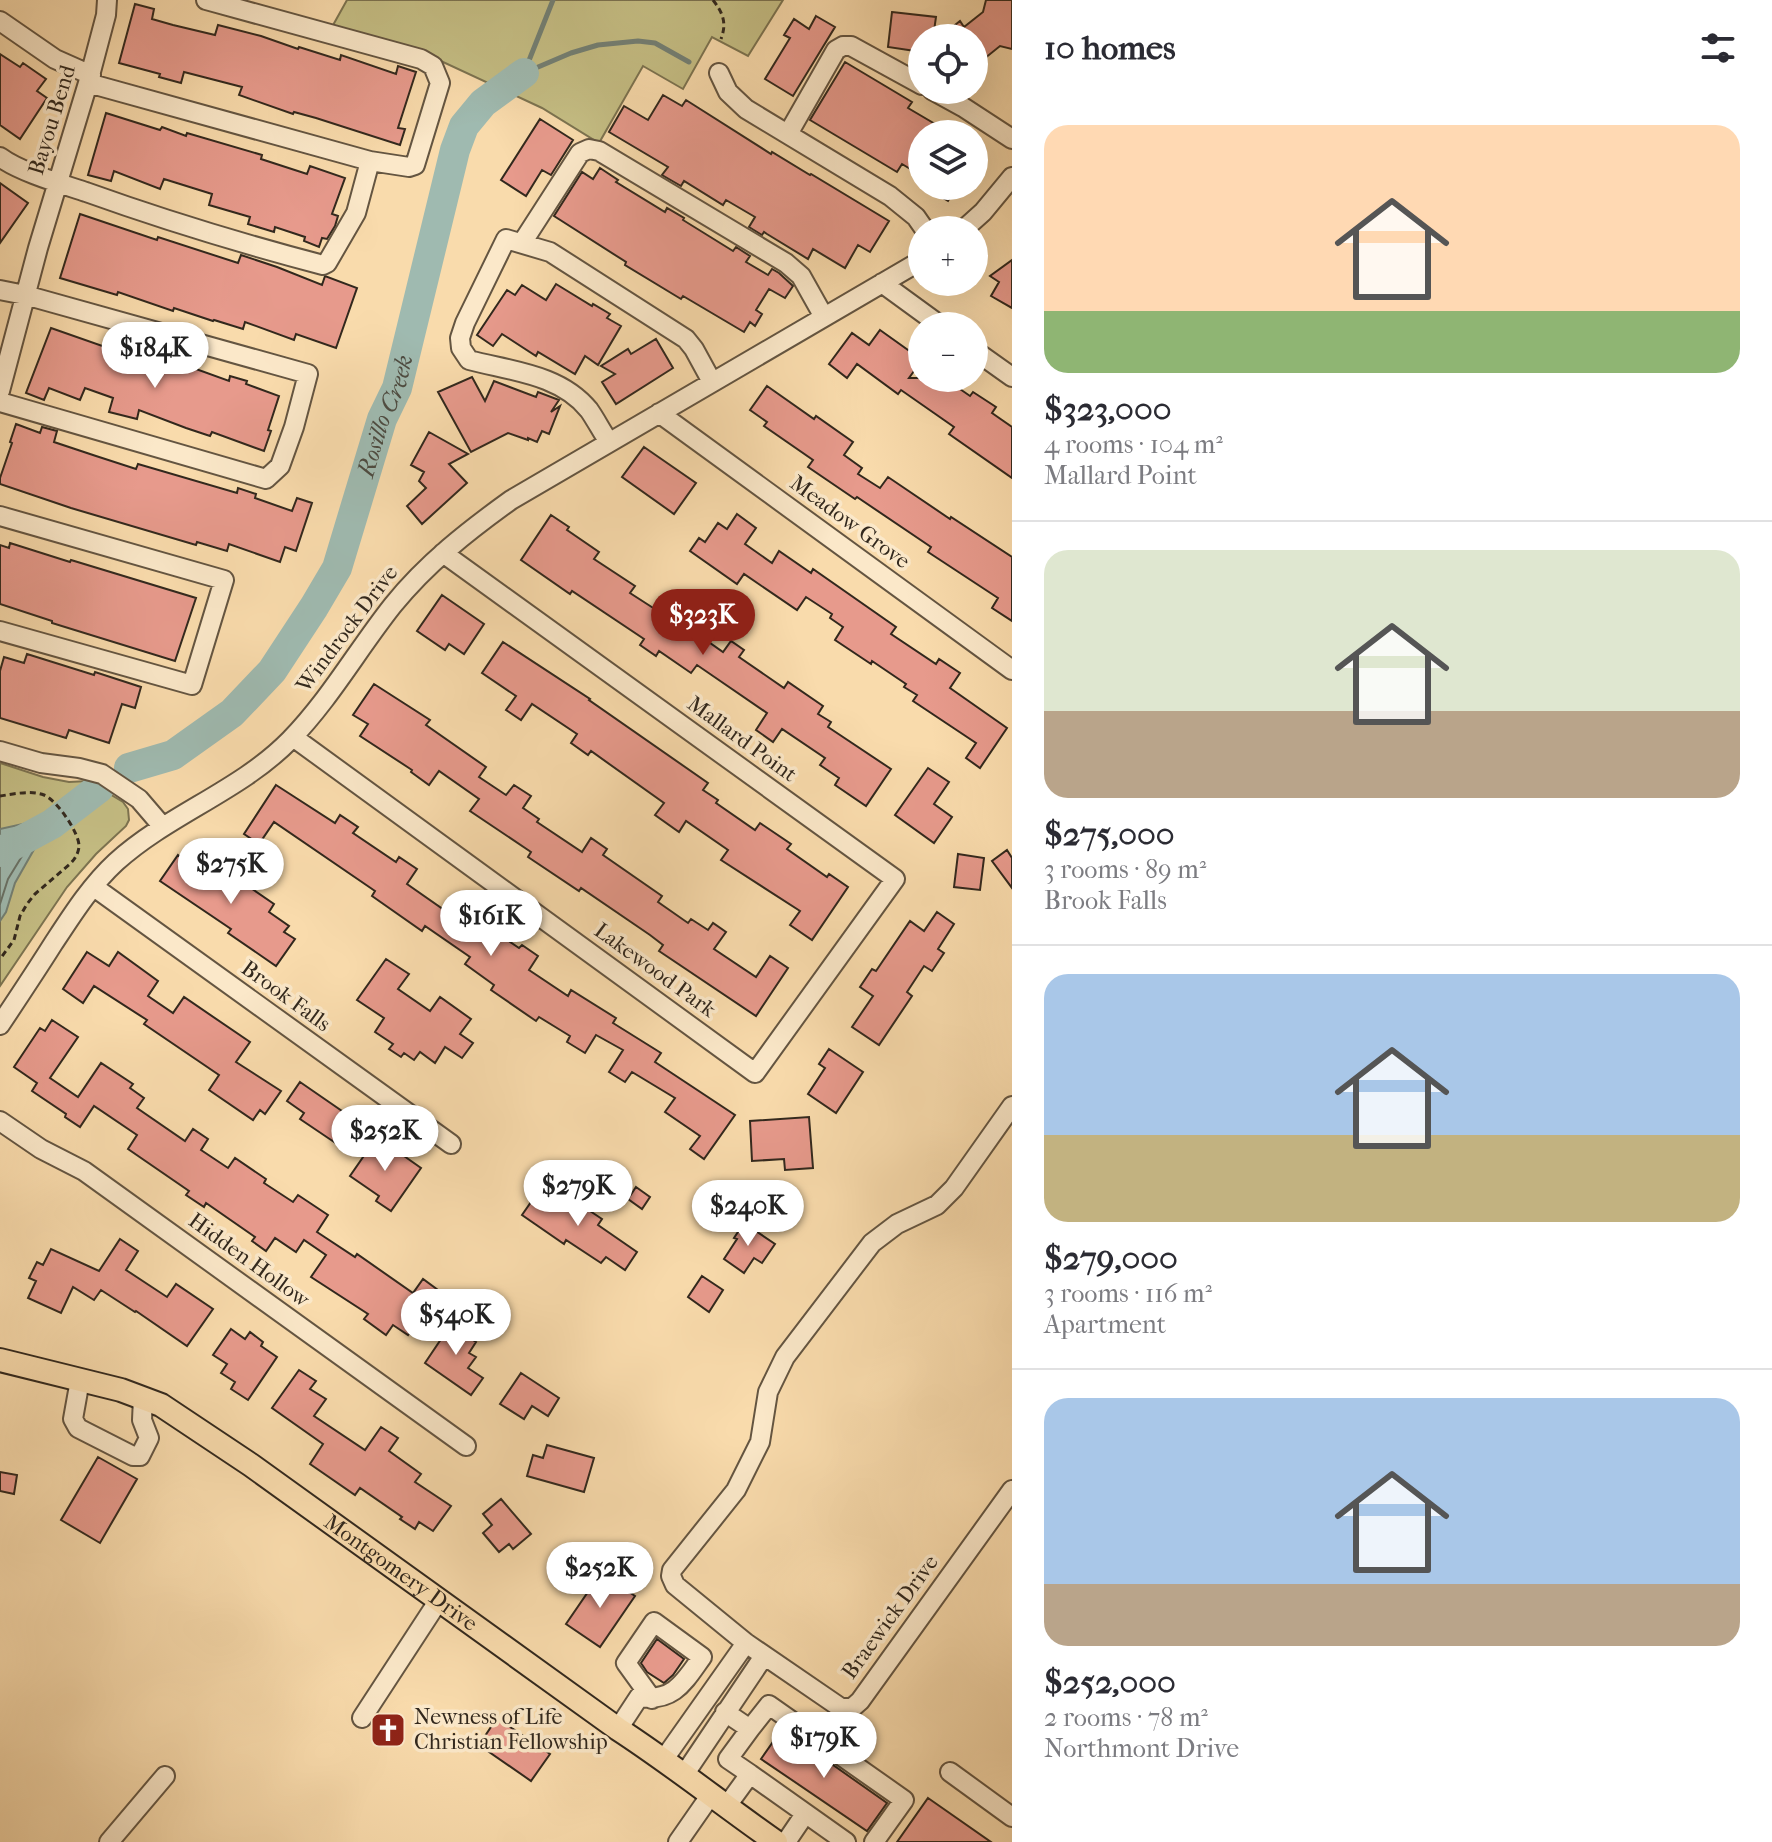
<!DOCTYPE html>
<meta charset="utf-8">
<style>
body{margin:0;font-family:"IM FELL French Canon",serif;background:#f2f2f3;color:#2b2b33;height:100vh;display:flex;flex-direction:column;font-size:30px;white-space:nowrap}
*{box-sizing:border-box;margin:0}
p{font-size:26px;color:#7c7c81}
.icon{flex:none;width:44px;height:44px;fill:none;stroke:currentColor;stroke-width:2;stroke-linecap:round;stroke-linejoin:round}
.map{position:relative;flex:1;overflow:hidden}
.panel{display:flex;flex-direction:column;background:#fff;width:760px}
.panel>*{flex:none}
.controls{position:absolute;left:908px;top:24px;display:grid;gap:16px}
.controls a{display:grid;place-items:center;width:80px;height:80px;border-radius:50%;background:#fff;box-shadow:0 8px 32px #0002;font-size:40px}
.price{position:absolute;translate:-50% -68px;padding:0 18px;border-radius:28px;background:#fff;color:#222;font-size:26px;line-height:52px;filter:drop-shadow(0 2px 4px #0008)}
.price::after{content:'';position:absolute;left:50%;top:48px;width:24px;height:18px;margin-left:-12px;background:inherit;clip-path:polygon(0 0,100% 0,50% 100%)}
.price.selected{background:#8f2418;color:#fff}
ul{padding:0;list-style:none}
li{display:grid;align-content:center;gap:16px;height:424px;padding:0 32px}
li+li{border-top:2px solid #e1e1e2}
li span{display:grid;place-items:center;height:248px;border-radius:24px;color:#555}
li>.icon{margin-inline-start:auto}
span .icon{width:144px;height:144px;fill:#fffc;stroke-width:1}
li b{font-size:34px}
h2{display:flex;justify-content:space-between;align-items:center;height:96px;padding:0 32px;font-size:34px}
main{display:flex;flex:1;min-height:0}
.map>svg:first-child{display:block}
</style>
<main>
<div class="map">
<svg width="1012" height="1842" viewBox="0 0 1012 1842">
<rect width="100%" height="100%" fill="#f9dbac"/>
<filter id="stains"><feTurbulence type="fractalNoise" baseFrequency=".0025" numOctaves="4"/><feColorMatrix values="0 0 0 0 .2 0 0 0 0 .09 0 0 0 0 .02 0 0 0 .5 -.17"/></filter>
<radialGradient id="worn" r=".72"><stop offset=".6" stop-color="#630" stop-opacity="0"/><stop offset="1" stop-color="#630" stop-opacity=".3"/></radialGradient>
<!-- green -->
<path fill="#c5be84" stroke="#7c7350" stroke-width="2" d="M347 0H783L748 56 712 37 683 89 643 66 599 143 542 108 428 55 332 27Z
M0 763 43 777 69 782 88 781 123 802 128 809 129 820 126 826 96 854 67 887 0 986Z"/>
<!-- water -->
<path fill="#9fbab0" stroke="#738075" stroke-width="2" d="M45 819 52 824 51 834 36 846 15 883 6 912 0 921V829Z"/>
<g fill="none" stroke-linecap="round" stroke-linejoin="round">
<!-- shore -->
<path stroke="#687166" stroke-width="2" d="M0 836 31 831 35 835 8 879 0 904"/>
<!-- stream -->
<path stroke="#738075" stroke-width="5" d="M524 73 571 53 598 45 638 41 655 43 689 62
M524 73 553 0"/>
<!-- river -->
<g stroke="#9fbab0" stroke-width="30">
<path id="s1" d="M129 768 173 755 232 713 272 671 314 607 337 568 382 419 397 388 455 150 464 126 483 103 524 73"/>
<path d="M0 852 52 824 99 788"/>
</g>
</g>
<!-- building -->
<path fill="#e79a8c" stroke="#32281d" stroke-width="2" d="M986 0H1012V49L1000 46 974 67V38H939L960 21 964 27 983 12Z
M135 4 154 9 152 19 173 25 215 35 218 25 261 36 298 49 299 47 340 60 341 55 396 74 398 66 416 72 398 128 405 129 400 145 316 118 294 112 293 114 239 95 242 87 184 72 181 83 159 77 160 74 119 63Z
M892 12 936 17 933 38H922V52L888 47Z
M816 16 835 27 793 96 765 79 790 38 784 35 794 19 809 29Z
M0 54 20 67 23 63 46 79 37 91 47 98 20 139 0 125Z
M845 62 912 102 908 108 952 134H922V176L902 164 897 172 810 120Z
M663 95 682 106 686 100 771 154 772 152 810 175 811 174 889 221 870 252 858 245 845 268 813 249 808 259 767 234 764 232 762 235 749 227 755 217 726 200 723 205 684 181 681 186 662 175 668 167 609 132 624 106 648 120Z
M106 113 160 130 162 127 186 136 187 133 262 155 261 159 307 174 310 166 345 178 332 214 338 216 335 226 327 239 322 238 319 247 304 241 305 237 275 227 274 232 248 224 250 217 209 205 212 194 164 179 160 189 114 171 111 181 88 175Z
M540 119 573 140 551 175 542 170 526 196 501 180Z
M600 168 618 180 616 182 665 212 667 208 684 218 683 220 733 251 736 247 750 256 746 262 768 275 772 269 779 273 793 286 785 298 769 289 756 310 762 314 755 326 750 322 744 332 683 296 681 299 625 265 626 262 554 216 582 172 593 179Z
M0 183 28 203 0 243Z
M923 186H957L948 201Z
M80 214 157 240 158 237 238 263 241 255 277 267 322 285 325 276 357 288 336 348 296 334 294 340 245 322 243 329 214 320 213 321 174 308 173 311 118 292 117 295 60 278Z
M1012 260V308L991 296 999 282 990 276Z
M556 284 592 306 593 304 610 314 607 318 621 326 598 365 585 356 575 374 538 352 536 356 502 334 493 346 477 335 507 290 515 295 522 285 546 300Z
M51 328 125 354 126 349 143 354 139 366 164 373 169 361 184 367 185 365 229 381 230 376 247 381 246 384 279 396 268 430 271 431 264 451 212 432 210 436 186 428 139 410 137 419 109 412 113 398 85 388 80 400 49 388 44 400 26 393Z
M880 330 922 360 909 378H944L970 396 973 392 996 407 992 413 1012 427V478L949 434 954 427 901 390 898 394 857 364 847 378 829 364 852 333 869 345Z
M656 339 673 368 616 404 602 382 615 374 601 366 628 349 631 354Z
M472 377 485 401 494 381 536 397 538 392 559 400 551 412 560 406 549 434 542 431 537 442 528 438V440L508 433 471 452 438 392Z
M767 386 814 419 816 416 853 442 844 455 862 468 858 474 880 488 888 477 950 519 951 517 1012 557V621L992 608 998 598 928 552 931 547 857 497 855 499 808 467 813 460 764 426 767 422 750 410Z
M16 424 40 433 42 427 57 431 54 442 96 456 136 469 138 464 237 493 238 488 256 494 255 498 292 511 297 498 312 503 296 551 285 547 280 562 229 544 227 551 197 542 196 545 71 508 0 484V478L12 443 10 442Z
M429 432 468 454 449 464 467 483 422 524 407 506 426 488 419 481 424 472 411 465Z
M644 447 696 483 674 514 622 477Z
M737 514 756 528 745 544 772 563 779 551 811 573 813 569 896 627 891 634 936 664 939 659 960 673 950 688 1007 728 980 768 966 758 976 743 913 701 917 695 904 687 906 684 872 661 871 664 835 640 843 627 830 618 832 614 806 597 797 610 744 574 737 584 690 551 699 538 705 542 718 523 727 529Z
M551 515 569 527 567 530 599 552 594 559 635 586 630 593 661 613 668 603 684 614 679 621 723 652 731 641 744 650 739 657 784 688 788 682 823 706 818 714 831 722 828 727 891 769 866 806 835 785 839 778 820 765 825 758 782 729 773 742 756 730 767 713 697 665 691 673 659 651 656 656 640 645 644 639 572 591 570 594 521 560Z
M10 543 70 562 71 560 196 598 175 661 52 623V621L0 604V545L9 548Z
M442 595 484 624 464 654 449 644 445 650 417 631Z
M503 642 590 699 589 700 708 783 703 790 718 800 716 803 755 830 760 823 791 844 787 849 827 877 829 874 848 887 812 940 790 925 800 911 721 860 728 850 686 821 679 832 655 815 664 803 591 751 588 755 571 743 577 734 532 704 521 720 506 710 516 696 482 673Z
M27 654 94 675 95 672 141 687 135 708 122 704 109 743 69 730 66 738 0 718V671L4 657 24 663Z
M374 684 430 720 426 725 486 767 479 777 506 795 514 785 531 796 523 808 539 819 537 822 582 852 591 838 607 849 603 855 662 896 658 902 688 923 691 919 708 930 713 923 726 932 714 949 756 977 770 956 788 968 756 1016 659 951 663 945 650 935 581 888 579 891 528 857 531 852 470 811 479 799 439 771 429 785 411 772 412 770 360 736 368 724 353 715Z
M928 768 949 782 934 804 952 817 934 843 895 815Z
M276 785 335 823 340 815 358 827 353 833 396 862 399 857 417 869 407 884 450 914 456 905 519 948 522 945 538 956 529 970 568 996 571 990 616 1018 613 1023 661 1053 655 1062 735 1115 704 1159 690 1149 700 1136 665 1112 675 1098 632 1072 625 1082 609 1072 623 1050 596 1035 585 1053 567 1042 570 1036 539 1017 536 1021 491 990 494 985 465 964 470 957 425 926 422 931 372 896 375 891 274 822 259 844 244 834Z
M1007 850 1012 858V888L992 861Z
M958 854 984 858 980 890 954 887Z
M178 855 195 867 203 855 274 904 269 912 289 926 284 932 295 939 276 966 228 933 231 929 160 881Z
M937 912 954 924 938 949 944 953 932 971 924 966 907 992 912 996 879 1045 852 1027 873 996 860 987 872 969 876 971 910 921 924 931Z
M87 952 109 966 118 952 158 981 148 996 173 1013 184 997 250 1042 236 1062 281 1091 265 1114 260 1110 253 1120 209 1090 219 1075 144 1024 147 1020 94 986 83 1003 63 989Z
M386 959 409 974 398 989 430 1011 440 997 471 1019 460 1034 473 1043 462 1058 445 1047 435 1063 420 1052 414 1060 404 1053 401 1057 389 1049 393 1044 375 1032 384 1018 357 1000Z
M52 1020 78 1037 50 1078 78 1097 101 1063 133 1084 130 1088 144 1098 137 1108 185 1141 193 1129 208 1139 201 1150 228 1168 235 1158 266 1179 264 1183 293 1202 298 1195 328 1215 317 1232 355 1257 357 1254 413 1293 423 1279 438 1290 408 1335 393 1325 386 1335 364 1319 368 1314 311 1277 326 1255 304 1240 296 1252 275 1238 266 1251 252 1241 255 1237 206 1203 204 1207 186 1195 189 1191 128 1149 137 1135 94 1106 80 1127 65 1117 66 1114 32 1091 37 1083 14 1067 40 1028 45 1031Z
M829 1049 863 1072 836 1113 808 1094 825 1068 819 1064Z
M300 1082 355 1120 337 1144 300 1119 304 1113 287 1101Z
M809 1117 813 1168 785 1170 784 1159 752 1161 750 1121Z
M377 1137 421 1168 391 1211 376 1201 379 1196 350 1176Z
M636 1187 650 1197 642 1209 628 1199Z
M560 1191 602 1219 598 1225 637 1252 625 1270 606 1257 601 1263 566 1240 564 1244 522 1215 538 1192 552 1202Z
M744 1223 775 1244 762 1263 754 1258 744 1273 724 1259 737 1239 734 1238Z
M120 1239 138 1251 126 1270 167 1297 176 1284 213 1309 187 1346 136 1311 135 1312 101 1290 94 1300 73 1287 61 1313 28 1298 36 1281 29 1278 37 1262 43 1265 51 1249 99 1271Z
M702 1276 723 1290 709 1312 688 1297Z
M456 1317 471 1327 465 1335 476 1342 469 1353 476 1357 468 1368 483 1378 471 1395 425 1363Z
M231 1329 245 1339 250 1332 263 1342 261 1346 277 1357 248 1400 231 1389 235 1382 221 1373 227 1364 213 1355Z
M299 1370 316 1381 310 1389 326 1399 314 1416 365 1450 381 1427 398 1438 389 1451 421 1474 415 1482 451 1506 433 1531 419 1522 415 1529 400 1519 402 1517 360 1488 355 1495 310 1464 323 1444 272 1408Z
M521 1373 559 1398 548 1416 532 1406 524 1419 500 1404Z
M547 1445 594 1458 584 1492 527 1476 533 1455 543 1458Z
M98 1457 137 1479 100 1543 61 1520Z
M0 1472 17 1475 14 1494 0 1491Z
M501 1499 531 1534 513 1549 509 1544 499 1552 483 1533 492 1525 483 1514Z
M601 1573 635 1596 600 1647 566 1624Z
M657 1639 684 1659 673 1675 664 1683 647 1672 641 1663Z
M497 1718 550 1754 531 1781 479 1745Z
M782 1729 887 1803 867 1831 761 1759Z
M928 1798 991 1842H897Z"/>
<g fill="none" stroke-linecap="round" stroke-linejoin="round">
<defs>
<path id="minor" d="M206 0 421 59 433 66 440 83 415 165 409 167 370 161
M0 21 55 59 91 75
M719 73 728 92 746 109 890 196 916 217 925 230
M932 90 963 107 1012 139
M788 134 836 50 843 46H851L922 85
M0 157C20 172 62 184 86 192 164 220 243 244 323 265L327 263 356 213 370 161 88 83
M963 230 983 212 1012 177
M522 243 580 153 589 149 599 151 786 263 801 276 824 317
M882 283 941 326
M0 290 25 295 308 374 294 427 280 466 266 479 0 402
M974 350 1012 377
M0 391 38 248 88 83 106 15 107 0
M659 413 1012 670
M609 442C602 432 596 420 589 410 560 374 510 371 469 360L461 348 460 338 465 323 506 239 550 252 686 339 694 349 712 382
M0 516 224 580 192 685 0 631
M293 737 755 1073 895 879 443 553
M0 751 41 763 79 768 102 774 139 799 163 827
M94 887 451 1144
M0 1025C18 998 36 971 53 944 72 915 91 885 116 862 169 814 240 791 290 740 330 699 358 649 393 605 427 563 468 531 511 500L922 260
M1012 1106 954 1188 937 1205 897 1224 872 1243 785 1357 768 1392 760 1442 736 1490 672 1570 671 1576 675 1585 746 1643 841 1708H852L860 1701 1012 1490
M0 1121 41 1149 84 1171 466 1446
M80 1380 73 1419 78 1428 133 1456H140L149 1438 142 1420 143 1398
M725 1712 750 1729 769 1705 904 1800 874 1842
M362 1718 439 1600
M618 1729 639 1697C674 1702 684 1682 702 1657L654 1622 626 1663 652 1699
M664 1759 746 1643
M950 1772 1012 1817
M750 1774 728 1759 750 1729
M684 1775 764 1656
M726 1807 750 1774 846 1842
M109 1842 165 1776
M678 1842 710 1796
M786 1842 805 1814"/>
<g id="major">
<path id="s2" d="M0 1360 121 1390 161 1405 251 1465 618 1729C672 1764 723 1805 776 1842"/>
</g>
</defs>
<!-- minor casing -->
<use href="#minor" stroke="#645541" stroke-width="22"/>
<!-- major casing -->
<use href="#major" stroke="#32281d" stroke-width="26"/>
<!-- path -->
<path stroke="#32281d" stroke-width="3" stroke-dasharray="6 4" stroke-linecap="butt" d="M713 0C723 13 727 23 721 39
M0 796C14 794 31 790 44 795 57 800 80 834 79 847 78 854 75 859 70 864L35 894 27 904 20 916 14 940 0 959"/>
<!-- minor -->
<use href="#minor" stroke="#fbe8c9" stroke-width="18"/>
<!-- major -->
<use href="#major" stroke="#f9dbac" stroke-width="22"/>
</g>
<!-- icons -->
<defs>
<symbol id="church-square" viewBox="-11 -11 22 22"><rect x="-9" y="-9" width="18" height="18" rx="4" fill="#8f2418" stroke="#fbe8c9"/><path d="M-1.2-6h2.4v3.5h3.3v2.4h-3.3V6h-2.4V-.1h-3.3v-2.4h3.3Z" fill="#fff"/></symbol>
</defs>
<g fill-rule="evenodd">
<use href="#church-square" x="368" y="1710" width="40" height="40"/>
</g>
<g text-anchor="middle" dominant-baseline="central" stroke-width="7" stroke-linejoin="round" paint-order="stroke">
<!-- street labels -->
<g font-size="22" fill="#32281d" stroke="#fbe8c9">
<text transform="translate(52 120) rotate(-73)">Bayou Bend</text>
<text transform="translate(850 522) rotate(36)">Meadow Grove</text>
<text transform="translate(347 629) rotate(-53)">Windrock Drive</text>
<text transform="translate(742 739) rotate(36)">Mallard Point</text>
<text transform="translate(655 970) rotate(36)">Lakewood Park</text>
<text transform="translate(286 996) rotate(36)">Brook Falls</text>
<text transform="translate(249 1260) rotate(36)">Hidden Hollow</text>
<text stroke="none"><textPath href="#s2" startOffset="460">Montgomery Drive</textPath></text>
<text transform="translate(890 1617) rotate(-54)">Braewick Drive</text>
</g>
<!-- poi labels -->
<g font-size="22" fill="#32281d" stroke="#fbe8c9" text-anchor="start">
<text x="414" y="1717">Newness of Life<tspan x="414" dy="25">Christian Fellowship</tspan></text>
</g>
<!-- water labels -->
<g font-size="24" font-style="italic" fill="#4d4c42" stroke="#fbe8c9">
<text stroke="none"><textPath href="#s1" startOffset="458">Rosillo Creek</textPath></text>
</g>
</g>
<rect width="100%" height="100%" filter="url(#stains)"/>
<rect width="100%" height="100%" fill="url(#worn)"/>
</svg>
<div class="controls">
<a><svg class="icon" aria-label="locate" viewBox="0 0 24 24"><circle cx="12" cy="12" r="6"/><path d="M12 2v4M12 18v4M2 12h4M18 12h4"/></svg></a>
<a><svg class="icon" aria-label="layers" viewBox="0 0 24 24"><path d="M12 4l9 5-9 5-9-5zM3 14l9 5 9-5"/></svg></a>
<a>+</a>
<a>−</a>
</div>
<b class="price" style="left:155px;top:390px">$184K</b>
<b class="price selected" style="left:703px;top:657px">$323K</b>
<b class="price" style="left:231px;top:906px">$275K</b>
<b class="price" style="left:491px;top:958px">$161K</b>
<b class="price" style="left:385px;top:1173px">$252K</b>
<b class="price" style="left:578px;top:1228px">$279K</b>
<b class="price" style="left:748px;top:1248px">$240K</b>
<b class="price" style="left:456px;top:1357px">$540K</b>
<b class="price" style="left:600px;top:1610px">$252K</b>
<b class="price" style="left:824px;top:1780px">$179K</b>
</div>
<section class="panel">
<h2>10 homes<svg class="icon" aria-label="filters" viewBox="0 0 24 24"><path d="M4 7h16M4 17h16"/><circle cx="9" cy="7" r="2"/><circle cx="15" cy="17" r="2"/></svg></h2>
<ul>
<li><span style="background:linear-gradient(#ffd9b3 75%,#8fb573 0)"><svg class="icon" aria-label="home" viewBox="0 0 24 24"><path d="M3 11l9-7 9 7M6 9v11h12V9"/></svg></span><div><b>$323,000</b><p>4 rooms · 104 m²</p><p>Mallard Point</p></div></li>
<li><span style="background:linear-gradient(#dfe7d0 65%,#b9a48a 0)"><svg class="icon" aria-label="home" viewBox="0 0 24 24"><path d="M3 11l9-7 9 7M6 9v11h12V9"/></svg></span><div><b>$275,000</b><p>3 rooms · 89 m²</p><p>Brook Falls</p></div></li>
<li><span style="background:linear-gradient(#a9c7e8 65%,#c2b280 0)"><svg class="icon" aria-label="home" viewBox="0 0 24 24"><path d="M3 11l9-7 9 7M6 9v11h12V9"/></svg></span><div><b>$279,000</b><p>3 rooms · 116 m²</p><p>Apartment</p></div></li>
<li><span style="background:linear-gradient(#a9c7e8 75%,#b9a48a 0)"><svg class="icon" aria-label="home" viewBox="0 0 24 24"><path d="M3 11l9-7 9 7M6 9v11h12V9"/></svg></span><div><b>$252,000</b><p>2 rooms · 78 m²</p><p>Northmont Drive</p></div></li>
</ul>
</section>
</main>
